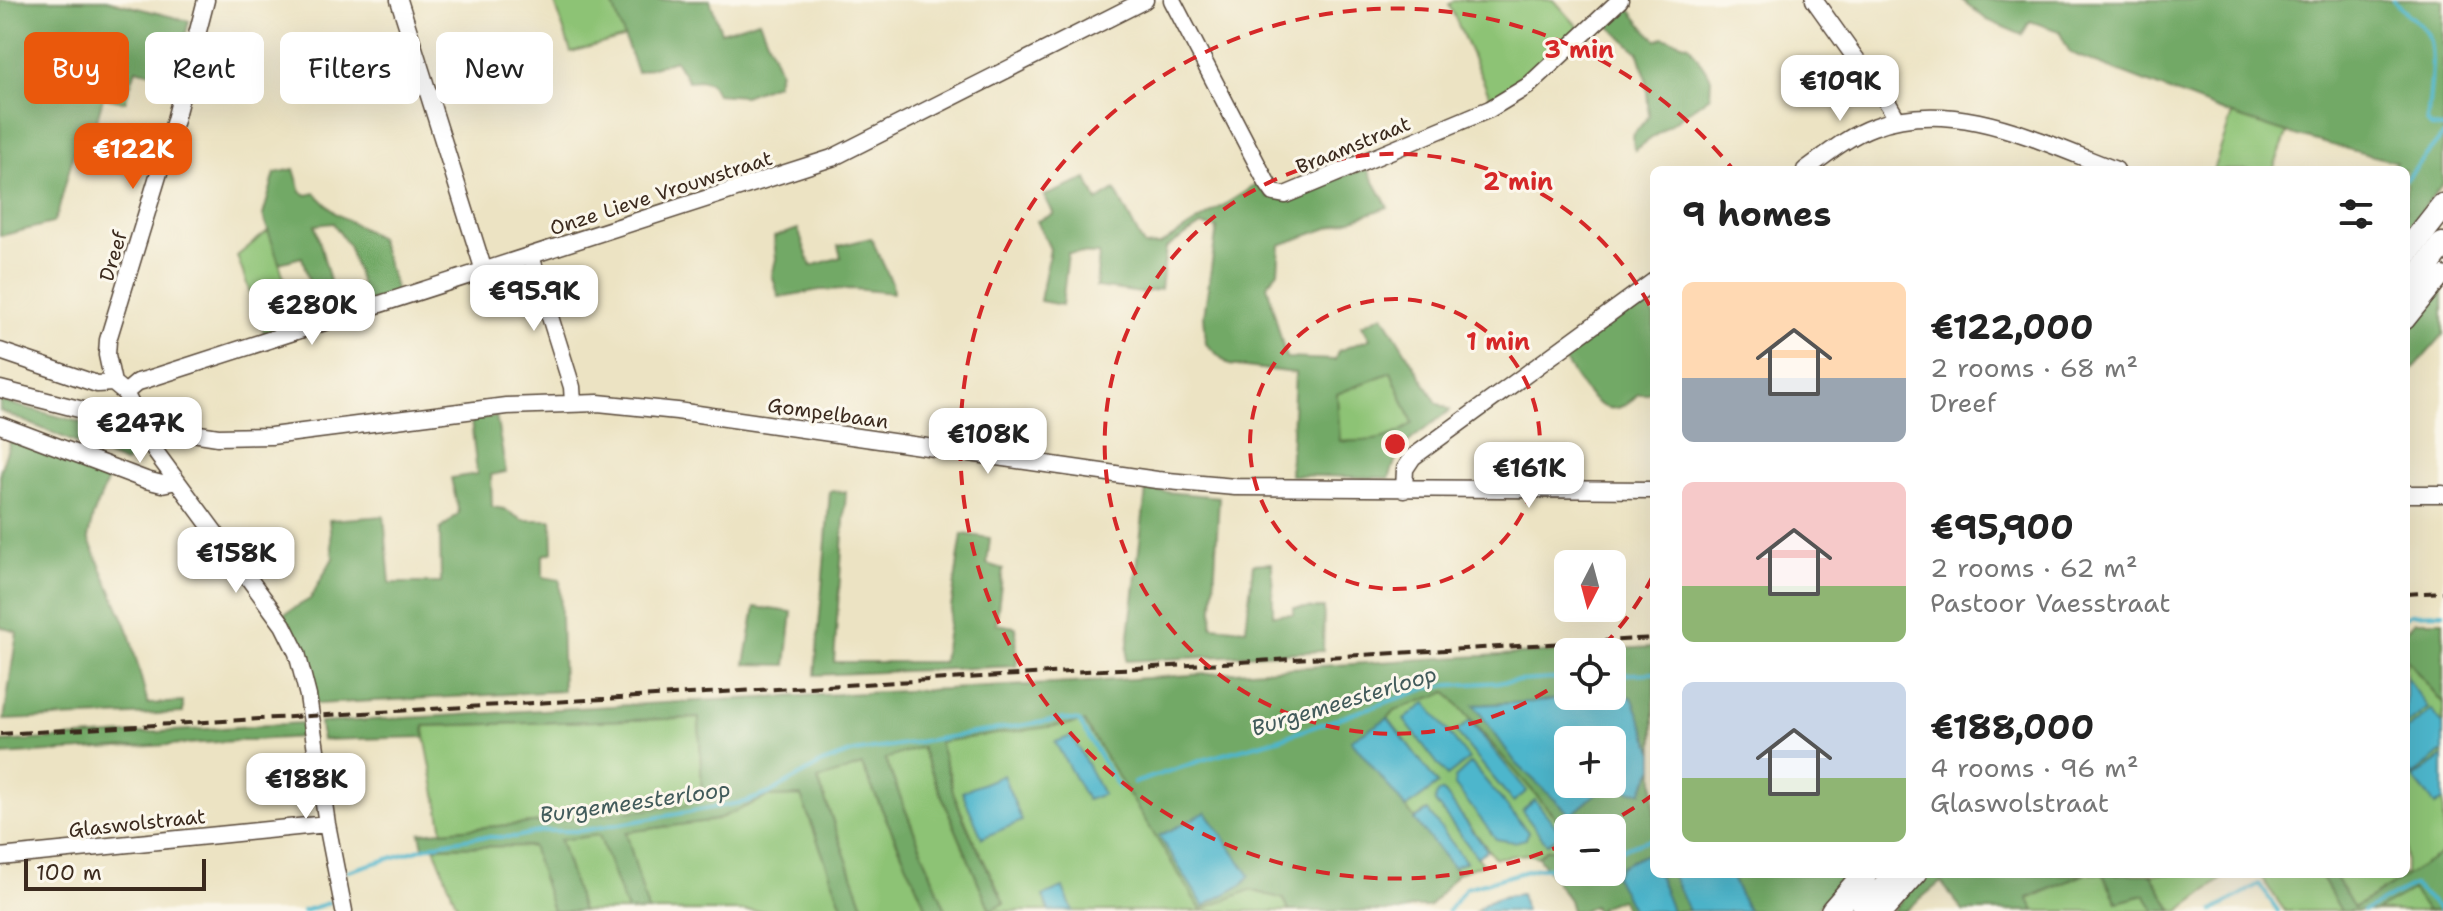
<!DOCTYPE html>
<meta charset="utf-8">
<style>
body{margin:0;font-family:"Shantell Sans",sans-serif;background:#f6f6f6;color:#222;height:100vh;display:flex;flex-direction:column;font-size:30px;white-space:nowrap}
*{box-sizing:border-box;margin:0}
p{font-size:26px;color:#767676}
.icon{flex:none;width:44px;height:44px;fill:none;stroke:currentColor;stroke-width:2;stroke-linecap:round;stroke-linejoin:round}
.map{position:relative;flex:1;overflow:hidden}
.sheet{position:absolute;left:1650px;top:166px;width:760px;height:712px;display:flex;flex-direction:column;background:#fff;border-radius:12px;box-shadow:0 8px 32px #0002}
.sheet>*{flex:none}
.top-card{position:absolute;left:24px;top:32px;width:760px;height:72px;display:flex;gap:16px}
.needle{width:52px;rotate:186deg}
.tools{position:absolute;left:1554px;top:550px;display:grid;gap:16px}
.tools a{display:grid;place-items:center;width:72px;height:72px;border-radius:12px;background:#fff;box-shadow:0 8px 32px #0002;font-size:40px}
.scale{position:absolute;left:24px;bottom:20px;width:182px;box-sizing:border-box;padding-left:8px;border:4px solid #3b2a1e;border-top:0;font-size:22px;line-height:28px;white-space:nowrap;color:#3b2a1e;-webkit-text-stroke:6px #fbf7ec;paint-order:stroke}
.price{position:absolute;translate:-50% -68px;padding:0 18px;border-radius:16px;background:#fff;color:#222;font-size:26px;line-height:52px;filter:drop-shadow(0 2px 4px #0008)}
.price::after{content:'';position:absolute;left:50%;top:48px;width:24px;height:18px;margin-left:-12px;background:inherit;clip-path:polygon(0 0,100% 0,50% 100%)}
.price.active{background:#ea580c;color:#fff}
ul{padding:0;list-style:none}
li{display:flex;align-items:center;gap:24px;height:200px;padding:0 32px}
li span{display:grid;place-items:center;flex:none;width:224px;height:160px;border-radius:12px;color:#555}
li>.icon{margin-inline-start:auto}
span .icon{width:96px;height:96px;fill:#fffc;stroke-width:1}
li b{font-size:34px}
h2{display:flex;justify-content:space-between;align-items:center;height:96px;padding:0 32px;font-size:34px}
.pill{padding:0 28px;border-radius:12px;background:#fff;box-shadow:0 8px 32px #0002;font-size:28px;line-height:72px}
.pill.active{background:#ea580c;color:#fff}
.map>svg:first-child{display:block}
</style>
<div class="map">
<svg width="2443" height="911" viewBox="0 0 2443 911">
<rect width="100%" height="100%" fill="#fbf7ec"/>
<filter id="ink" filterUnits="userSpaceOnUse"><feTurbulence type="fractalNoise" baseFrequency=".0125" numOctaves="2"/><feDisplacementMap in="SourceGraphic" scale="16" xChannelSelector="R" yChannelSelector="G"/><feConvolveMatrix kernelMatrix="1 2 1 2 8 2 1 2 1" color-interpolation-filters="sRGB"/></filter>
<filter id="wash" filterUnits="userSpaceOnUse"><feTurbulence type="fractalNoise" baseFrequency=".006" numOctaves="4" result="noise"/><feDisplacementMap in="SourceGraphic" scale="32" xChannelSelector="R" yChannelSelector="G"/><feGaussianBlur stdDeviation="1.8" result="paint"/><feColorMatrix in="noise" values="0 0 0 0 0 0 0 0 0 0 0 0 0 0 0 0 0 1.4 0 .05"/><feComposite in="paint" operator="in"/></filter>
<g filter="url(#wash)">
<rect width="100%" height="100%" fill="#ece3c3"/>
<!-- green -->
<path fill="#8dc375" stroke="#64764a" stroke-width="2" d="M554 0H611L626 37 571 52Z
M1454 0H1554L1580 29 1529 79 1492 101 1449 4Z
M2232 115 2287 133 2273 170H2213Z
M269 230 298 324 265 335 237 256Z
M1391 372 1413 423C1391 442 1367 442 1339 441L1336 394Z
M2406 659 2443 703V853L2353 908 2334 874H2406Z
M1447 691 1568 832V846L1546 850 1538 857 1527 854 1495 858 1446 796 1435 802 1483 864 1458 873 1453 867 1466 862 1427 811 1414 819 1406 808 1438 784 1388 718 1395 710Z
M699 718 702 794 684 805 533 823 443 831 423 726Z
M1085 722 1250 890 1284 899 1289 911H946L885 758 921 747 990 910 997 887 974 841 953 793 950 775 938 741Z
M862 765 928 911H865L818 779Z
M801 796 844 911H648L626 832 715 820 767 797Z
M599 835 627 911H582L560 840Z
M532 846 553 911H459L434 847Z
M2085 874H2103L2117 902 2145 895 2155 911H2035L2028 899Z
M2151 874H2229L2179 911H2173Z
M2259 874H2320L2341 911H2285Z
M2412 889 2427 911H2375Z"/>
<!-- forest -->
<path fill="#72a966" stroke="#566a42" stroke-width="2" fill-rule="evenodd" d="M0 0H106L189 21 180 58 168 53 162 76 136 69 125 102 103 98 92 137 79 133 58 212 53 223 0 236Z
M611 0H710L721 32 759 20 780 71 776 84 744 96 716 94 710 83 700 80 688 81 675 60 637 72Z
M1962 0H2443V183L2406 230V170H2391L2396 162 2287 133 2232 115 2070 53 2059 31 2030 21 2022 35 1987 20Z
M1627 6 1647 31 1657 40 1663 37 1689 45 1711 78 1710 96 1635 150 1632 136 1649 116 1646 78 1639 53 1608 25Z
M294 169 301 192 307 195 315 193 335 213 379 238 397 293 367 302 348 245 333 223 315 225 338 311 319 317 302 257 279 263 263 215 275 173Z
M1367 169 1388 207 1280 245 1278 271 1267 285 1286 358 1335 360 1338 351 1370 339 1362 325 1383 315 1437 403 1450 410 1412 439 1398 454 1389 478 1290 475 1295 373 1229 365 1206 344 1204 315 1217 228 1201 225 1166 248 1161 289 1141 293 1096 287 1099 254 1068 253 1062 305 1040 301 1050 249 1037 221 1054 214 1044 196 1087 179 1097 201 1115 190 1144 246 1160 245 1259 183 1268 197ZM1391 372 1413 423C1392 441 1366 442 1340 441L1337 394Z
M798 229 811 266 841 257 838 246 871 238 892 283 893 293 853 289 820 290 779 297 772 275 776 259 774 237Z
M2443 285V335L2406 377V332Z
M1641 299 1654 316V388L1646 394H1638C1603 433 1581 384 1562 357Z
M0 401 125 434 135 440 141 452 125 463 0 411Z
M496 416 506 472 491 475 492 507 504 509 522 520H552L553 552 543 555V577L560 580 563 691 317 704 284 614 310 599 333 558 329 520 384 516 390 583H441L440 530 459 513 451 478 477 474 471 420Z
M12 436 110 474 93 516 88 538 128 629 148 704 183 702V713L4 720 17 632 0 627V471Z
M1146 490 1219 497 1212 626 1246 629 1253 564 1272 563 1273 615 1293 614 1294 608H1324L1323 651 1126 661Z
M830 491 846 492 834 662H943L962 534 990 538 987 564 1003 569 996 624 1016 627 1017 666 815 675Z
M755 607 792 612 786 665 745 664Z
M2415 621H2443V703L2406 659V631Z
M1654 647V753L1632 697 1612 696V652H1568V696H1576L1534 702 1474 705 1571 815 1603 788 1641 792 1654 768V864L1651 856C1637 855 1622 864 1616 876L1633 911H1626L1621 899 1600 907 1602 911H1596L1593 906 1583 911H1572L1569 900 1538 857 1546 850 1568 846V872H1612V828H1568V832L1447 692 1395 710 1388 718 1352 740 1458 873 1429 907H1414L1402 911H1289L1284 899 1250 890 1201 910 1084 722 939 742C945 759 949 778 954 795 967 833 988 867 1004 903L990 910 921 747 885 759 946 911H928L862 765 818 780 865 911H844L801 796 767 797 716 820 626 832 648 911H627L599 835 560 840 582 911H553L532 846 423 847 420 833 533 823 684 805 702 793 699 718 424 726 425 737 322 740 320 723 698 701 1073 683 1425 659Z
M301 723 303 737 0 755V742Z
M2443 853V911H2427L2412 890 2375 911H2341L2320 874H2334L2354 908Z
M1658 874H1672L1689 911H1672Z
M1730 874H1847L1814 911H1748Z
M1925 874H2085L2028 898 2035 911H1963L1941 882 1905 911H1892Z
M2103 874H2151L2173 911H2155L2145 895 2117 902Z"/>
<!-- water -->
<path fill="#4eb6cc" stroke="#447075" stroke-width="2" fill-rule="evenodd" d="M2406 677 2428 708 2406 725Z
M1576 696 1632 697 1654 753V768L1641 792 1603 788 1571 815 1516 763 1474 705 1534 702ZM1568 740H1612V784H1568Z
M1426 703 1469 759 1447 776 1404 720Z
M2432 710 2443 725V752L2412 776 2406 768V730Z
M1388 718 1438 784 1406 808 1351 740Z
M1470 721 1527 791 1513 802 1456 732Z
M1072 736 1103 794 1087 800 1055 742Z
M2443 757V800L2435 805 2413 778Z
M1471 763 1528 832 1526 839 1514 842 1496 839 1454 784 1455 778Z
M1003 775 1022 821 982 838 962 792Z
M1439 792H1443L1446 795 1487 850 1477 857 1435 802 1436 796Z
M1535 800 1561 833 1547 844 1522 811Z
M1428 811 1466 862 1453 867 1414 820Z
M1206 812 1250 876 1242 885 1204 906 1159 836Z
M1644 855H1651L1654 874H1658L1672 911H1633L1615 876 1621 866Z
M1672 874H1730L1748 911H1689Z
M1063 888 1073 911H1049L1043 896Z
M1521 894 1526 911H1476C1489 899 1502 896 1521 894Z"/>
<g fill="none" stroke-linecap="round" stroke-linejoin="round">
<!-- stream -->
<path stroke="#4eb6cc" stroke-width="4" d="M2393 0C2402 11 2420 21 2428 35 2436 52 2429 103 2427 122L2431 127 2443 128
M2406 180 2443 135
M2406 617 2410 614 2443 613
M1612 675 1654 673
M1134 783 1209 758 1278 739 1434 686 1568 678
M1612 857 1627 847 1654 838
M348 871 441 843 477 837H515L543 831H580L745 802 770 793 822 763 854 752 1062 719 1079 721 1119 788
M303 911 329 903
M1448 911 1466 888 1538 868H1568
M2213 911 2259 884 2278 911
M2364 911 2413 885 2442 911"/>
</g>
</g>
<g filter="url(#ink)">
<g fill="none" stroke-linecap="round" stroke-linejoin="round">
<defs>
<path id="minor" d="M206 0 175 120 108 340 107 355 113 383 125 393 157 454 283 625 297 653 308 696 327 824 344 911
M399 0 484 271
M1172 0 1267 183 1274 193 1285 195 1490 109 1528 86 1620 0
M1814 0 1889 105 1897 119
M1805 170C1826 155 1848 136 1873 127 1954 96 2041 142 2116 170
M531 256 572 387 573 403
M2406 321 2443 275
M0 351 97 384 113 383
M0 389 142 425 218 437 271 436 506 406 598 403 677 411 1157 480 1235 487 1654 490
M125 393 138 382 145 380 832 158 1145 0
M0 425 146 480 162 484 177 481
M1404 490 1405 469 1413 457 1654 281
M2406 494H2443
M0 857 327 824
M1886 911 1919 874"/>
<path id="highway" d="M2406 253 2443 206
M2406 292 2443 245
M1833 911 1865 874
M1864 911 1897 874"/>
</defs>
<!-- minor casing -->
<use href="#minor" stroke="#564637" stroke-width="19"/>
<!-- highway casing -->
<use href="#highway" stroke="#564637" stroke-width="27"/>
<!-- minor -->
<use href="#minor" stroke="#fff" stroke-width="16"/>
<!-- highway -->
<use href="#highway" stroke="#fff" stroke-width="24"/>
<!-- rail -->
<path stroke="#3b2a1e" stroke-width="4" stroke-dasharray="12 6" stroke-linecap="butt" d="M2406 594 2443 592
M0 734 1654 638"/>
</g>
</g>
<!-- distance rings -->
<g fill="none" stroke="#d62828" stroke-width="4" stroke-dasharray="14 10">
<circle cx="1395" cy="444" r="145"/>
<path d="M1653 576A290 290 0 0 1 1598 651M1567 677A290 290 0 1 1 1653 312"/>
<path d="M1654 794A435 435 0 0 1 1603 826M1565 844A435 435 0 1 1 1731 167"/>
</g>
<g text-anchor="middle" dominant-baseline="central" stroke-width="6" stroke-linejoin="round" paint-order="stroke">
<!-- street labels -->
<g font-size="20" fill="#3b2a1e" stroke="#fbf7ec">
<text transform="translate(1353 145) rotate(-22)">Braamstraat</text>
<text transform="translate(661 193) rotate(-18)">Onze Lieve Vrouwstraat</text>
<text transform="translate(113 256) rotate(-73)">Dreef</text>
<text transform="translate(828 413) rotate(8)">Gompelbaan</text>
<text transform="translate(137 823) rotate(-6)">Glaswolstraat</text>
</g>
<!-- water labels -->
<g font-size="22" font-style="italic" fill="#425b5b" stroke="#fbf7ec">
<text transform="translate(1344 701) rotate(-17)">Burgemeesterloop</text>
<text transform="translate(635 802) rotate(-8)">Burgemeesterloop</text>
</g>
</g>
<circle cx="1395" cy="444" r="12" fill="#d62828" stroke="#fbf7ec" stroke-width="4"/>
<g font-size="24" text-anchor="middle" font-weight="bold" fill="#d62828" stroke="#fbf7ec" stroke-width="6" stroke-linejoin="round" paint-order="stroke">
<text x="1579" y="58">3 min</text>
<text x="1518" y="190">2 min</text>
<text x="1498" y="350">1 min</text>
</g>
</svg>
<div class="tools">
<a><svg class="needle" viewBox="-14 -14 28 28"><path d="M0-13l5 13h-10z" fill="#e53935"/><path d="M0 13l5-13h-10z" fill="#767676"/></svg></a>
<a><svg class="icon" aria-label="locate" viewBox="0 0 24 24"><circle cx="12" cy="12" r="6"/><path d="M12 2v4M12 18v4M2 12h4M18 12h4"/></svg></a>
<a>+</a>
<a>−</a>
</div>
<div class="scale">100 m</div>
<b class="price" style="left:1840px;top:123px">€109K</b>
<b class="price active" style="left:133px;top:191px">€122K</b>
<b class="price" style="left:534px;top:333px">€95.9K</b>
<b class="price" style="left:312px;top:347px">€280K</b>
<b class="price" style="left:140px;top:465px">€247K</b>
<b class="price" style="left:988px;top:476px">€108K</b>
<b class="price" style="left:1529px;top:510px">€161K</b>
<b class="price" style="left:236px;top:595px">€158K</b>
<b class="price" style="left:306px;top:821px">€188K</b>
<div class="top-card">
<a class="pill active">Buy</a>
<a class="pill">Rent</a>
<a class="pill">Filters</a>
<a class="pill">New</a>
</div>
<section class="sheet">
<h2>9 homes<svg class="icon" aria-label="filters" viewBox="0 0 24 24"><path d="M4 7h16M4 17h16"/><circle cx="9" cy="7" r="2"/><circle cx="15" cy="17" r="2"/></svg></h2>
<ul>
<li><span style="background:linear-gradient(#ffd9b3 60%,#9aa5b1 0)"><svg class="icon" aria-label="home" viewBox="0 0 24 24"><path d="M3 11l9-7 9 7M6 9v11h12V9"/></svg></span><div><b>€122,000</b><p>2 rooms · 68 m²</p><p>Dreef</p></div></li>
<li><span style="background:linear-gradient(#f6c9c9 65%,#8fb573 0)"><svg class="icon" aria-label="home" viewBox="0 0 24 24"><path d="M3 11l9-7 9 7M6 9v11h12V9"/></svg></span><div><b>€95,900</b><p>2 rooms · 62 m²</p><p>Pastoor Vaesstraat</p></div></li>
<li><span style="background:linear-gradient(#c9d6e8 60%,#8fb573 0)"><svg class="icon" aria-label="home" viewBox="0 0 24 24"><path d="M3 11l9-7 9 7M6 9v11h12V9"/></svg></span><div><b>€188,000</b><p>4 rooms · 96 m²</p><p>Glaswolstraat</p></div></li>
</ul>
</section>
</div>
